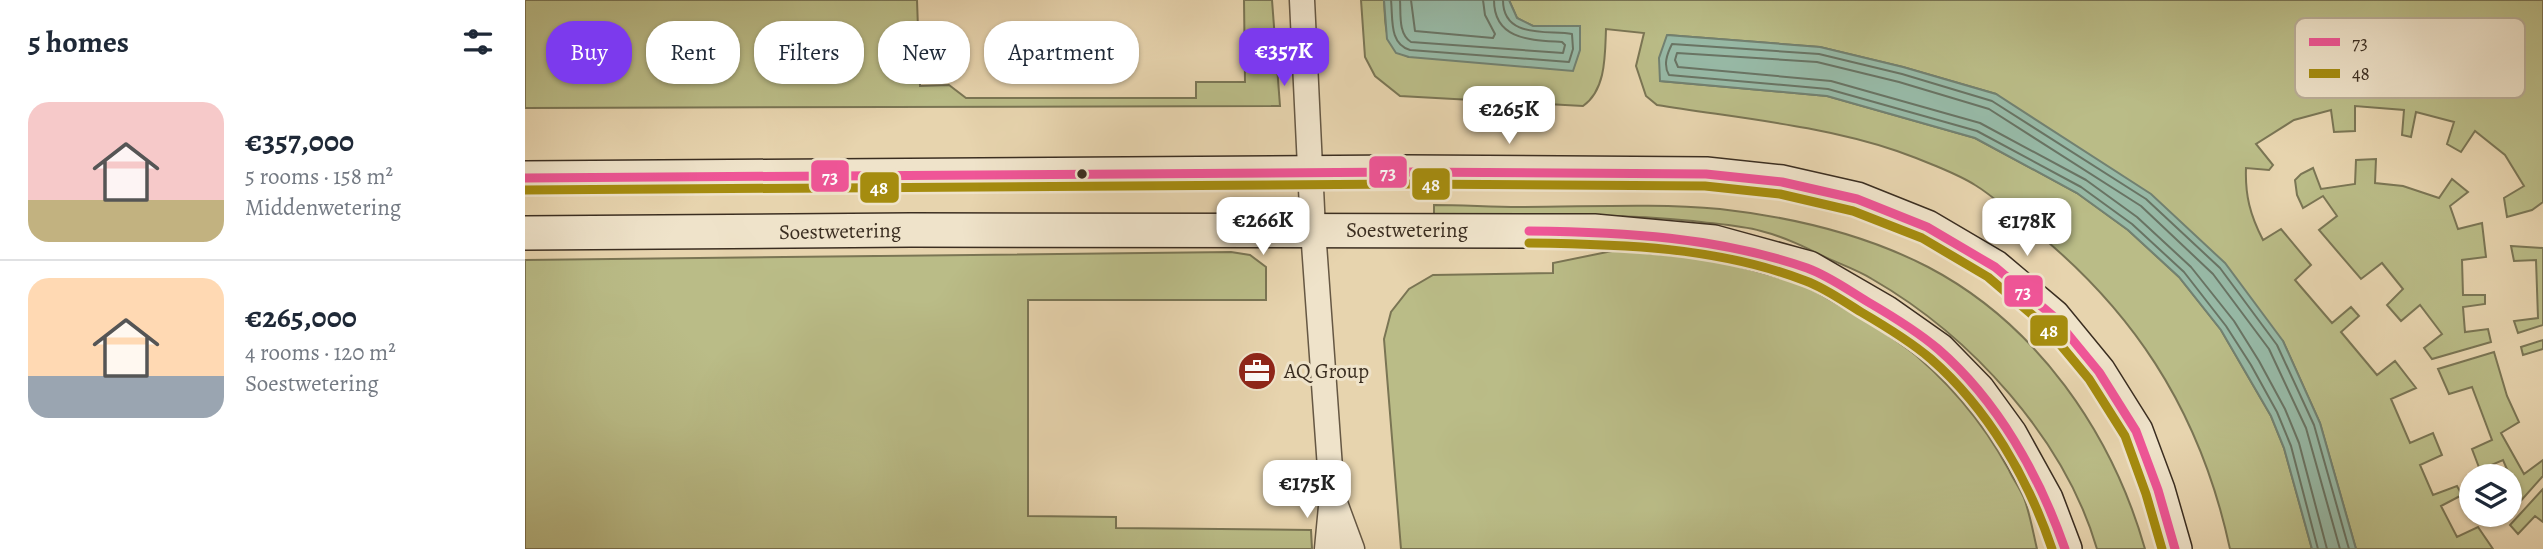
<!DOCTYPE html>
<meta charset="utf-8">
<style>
body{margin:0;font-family:Alegreya,serif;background:#f2f2f3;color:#1f2937;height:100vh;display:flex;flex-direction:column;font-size:26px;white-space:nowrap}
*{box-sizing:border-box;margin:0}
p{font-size:23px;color:#747a83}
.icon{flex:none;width:38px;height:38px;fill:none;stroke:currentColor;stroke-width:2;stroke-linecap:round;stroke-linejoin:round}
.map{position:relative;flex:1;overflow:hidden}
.side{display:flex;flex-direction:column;background:#fff;width:525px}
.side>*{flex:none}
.guide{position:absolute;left:21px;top:21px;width:665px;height:63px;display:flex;gap:14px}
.fabs{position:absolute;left:1934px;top:464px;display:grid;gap:14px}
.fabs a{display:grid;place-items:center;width:63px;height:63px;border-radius:50%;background:#fff;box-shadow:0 2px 5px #0004;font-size:35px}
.price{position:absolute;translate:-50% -60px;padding:0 16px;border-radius:14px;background:#fff;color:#222;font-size:23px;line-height:46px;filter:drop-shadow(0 2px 4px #0008)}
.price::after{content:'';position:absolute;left:50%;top:42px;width:21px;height:16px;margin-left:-10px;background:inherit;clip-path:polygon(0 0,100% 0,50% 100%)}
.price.active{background:#7c3aed;color:#fff}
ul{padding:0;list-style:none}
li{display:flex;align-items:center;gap:21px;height:175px;padding:0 28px}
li+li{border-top:2px solid #e0e1e3}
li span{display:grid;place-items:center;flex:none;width:196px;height:140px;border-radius:21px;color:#555}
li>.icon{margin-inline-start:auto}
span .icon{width:84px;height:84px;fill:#fffc;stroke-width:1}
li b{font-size:30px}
h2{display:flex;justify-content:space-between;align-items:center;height:84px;padding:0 28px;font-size:30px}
.pill{padding:0 24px;border-radius:28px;background:#fff;box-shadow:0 2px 5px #0004;font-size:24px;line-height:63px}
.pill.active{background:#7c3aed;color:#fff}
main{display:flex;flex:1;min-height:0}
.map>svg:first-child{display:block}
</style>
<main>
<section class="side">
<h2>5 homes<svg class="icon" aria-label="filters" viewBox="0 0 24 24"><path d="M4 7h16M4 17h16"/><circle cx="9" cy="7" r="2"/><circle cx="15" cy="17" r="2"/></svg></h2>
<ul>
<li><span style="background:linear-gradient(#f6c9c9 70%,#c2b280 0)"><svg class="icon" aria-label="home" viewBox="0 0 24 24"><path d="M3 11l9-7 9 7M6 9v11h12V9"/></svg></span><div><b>€357,000</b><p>5 rooms · 158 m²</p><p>Middenwetering</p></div></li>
<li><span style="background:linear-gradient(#ffd9b3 70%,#9aa5b1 0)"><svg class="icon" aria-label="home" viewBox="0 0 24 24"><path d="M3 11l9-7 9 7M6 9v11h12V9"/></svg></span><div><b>€265,000</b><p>4 rooms · 120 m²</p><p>Soestwetering</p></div></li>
</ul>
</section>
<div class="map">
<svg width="2018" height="549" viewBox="0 0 2018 549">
<rect width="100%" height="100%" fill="#e7d4ae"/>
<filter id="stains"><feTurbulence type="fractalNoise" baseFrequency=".00286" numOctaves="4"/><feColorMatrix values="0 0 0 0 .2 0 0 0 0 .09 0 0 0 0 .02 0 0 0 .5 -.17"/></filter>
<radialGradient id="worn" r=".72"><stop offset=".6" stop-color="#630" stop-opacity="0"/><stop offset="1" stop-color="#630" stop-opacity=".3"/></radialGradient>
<!-- green -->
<path fill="#babc87" stroke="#7a7554" stroke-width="2" d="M0 0H392L395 86 424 85 441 98H671V82H720L719 0H747L755 106 0 108Z
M836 0H859C861 24 857 48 884 57L1054 27 1008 26 992 18 984 0H2018V202L2007 210 1982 217 1979 198 1999 186 1980 155 1950 131 1936 152 1922 144 1929 122 1891 112 1886 137 1877 135 1879 110 1830 106V131L1809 132 1806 110 1769 120 1731 144 1748 165 1744 170 1721 168C1720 195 1725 215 1738 240L1756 229 1786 265 1770 280 1807 323 1826 307 1834 316 1816 332 1852 375 1870 361 1891 388 1866 399 1885 443 1908 433 1917 455 1895 465 1908 495 1932 486 1937 495 1916 506 1932 537 1953 527 1968 549H1831L1795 423 1758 341 1471 94 1378 67 1295 47 1143 35 1136 81 1302 96 1450 138 1552 193 1603 230 1654 277 1696 330 1746 416 1759 448 1787 549H1705C1675 409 1606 304 1492 217 1478 206 1465 194 1450 185 1433 174 1392 158 1372 151 1295 125 1212 118 1132 105L1121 96 1111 66 1119 33 1081 29C1080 56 1081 90 1058 106L875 96 850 76 840 57Z
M1851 159 1850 183 1878 186 1914 198 1927 179 1943 192 1925 206 1933 229 1957 223 1961 257 1937 260 1938 295H1960V304L1938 307 1940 332 1963 329 1966 342 1907 359 1899 348 1917 334 1895 305 1876 321 1862 305 1878 289 1857 263 1836 279 1794 230 1812 216 1798 196 1778 208 1772 195 1770 180 1776 174 1788 168 1796 189 1830 184 1831 160Z
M909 205C938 205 966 207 994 207 1061 207 1129 203 1195 209 1266 217 1339 234 1403 267 1512 324 1587 433 1620 549H1572C1540 439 1446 336 1347 279 1334 271 1318 265 1304 259 1282 248 1260 237 1236 231 1214 225 1190 224 1168 221 1082 212 995 217 909 218Z
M1986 246 2018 248V325L1993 333 1989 321 2013 318 2011 260 1989 261Z
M1102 248C1143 252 1183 256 1223 266 1331 293 1431 372 1484 470 1488 479 1495 488 1499 498 1505 514 1508 532 1512 549H876L859 339 866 312 884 289 908 275 1028 273V263Z
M706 252 725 255 741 267V300H503V516L591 517V528L786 530 787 549H0V260Z
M2018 340V349L1998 355 1996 347Z
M1969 352 1982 396 1994 422 1976 433 1999 474 2018 460V476L1985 513V494L1991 490 1978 460 1955 470 1947 449 1967 440 1947 387 1924 394 1913 369Z
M2018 489V522L2010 516 1993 534 1985 525Z"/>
<!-- water -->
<path fill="#97b9a6" stroke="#728171" stroke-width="2" d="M859 0H984L992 18 1008 26H1055V50L1048 71 884 57 871 53 862 39Z
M1142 35 1295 47 1378 67 1471 94 1626 194 1700 263 1758 341 1795 423 1831 549H1787L1759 448 1746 416 1696 330 1654 277 1603 230 1552 193 1450 138 1302 96 1135 81 1134 58Z"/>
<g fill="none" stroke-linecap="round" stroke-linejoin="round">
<!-- shore -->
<path stroke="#697464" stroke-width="2" d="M866 0C868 19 864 44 885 50L1044 62 1048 49 1047 34C1022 30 978 39 978 0
M875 0C876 14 873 34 886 42L1038 53 1040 45 1037 42C1008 40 969 41 969 0
M886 0 890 31 968 38 970 34 960 15 958 0
M1793 549 1766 446 1752 412 1726 365 1701 326 1659 272 1607 224 1556 187 1452 131 1303 89 1144 75C1138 65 1142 54 1147 44L1294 54 1377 74 1467 101 1621 199 1695 268 1752 345 1789 425 1824 549
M1802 549 1774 443 1760 409 1734 361 1709 321 1666 267 1612 217 1561 180 1455 123 1306 81 1153 67 1150 60 1152 53 1292 62 1374 82 1464 109 1616 206 1688 274 1744 349 1781 428 1815 549"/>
<defs>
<path id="street" d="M777 0 788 230 807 496 802 549
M810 503 827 549"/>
<path id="secondary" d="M0 178 879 172 1181 174 1257 182 1332 199 1402 227 1470 267 1528 316 1574 372 1611 431 1633 490 1650 549
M0 233 386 230 1069 231 1189 242 1284 268 1360 312 1414 350 1453 390 1485 434 1521 499 1540 549"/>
</defs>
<!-- street casing -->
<use href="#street" stroke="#665844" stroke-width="27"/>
<!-- secondary casing -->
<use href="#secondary" stroke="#3b2e21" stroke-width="36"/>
<!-- street -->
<use href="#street" stroke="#efe3ca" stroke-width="24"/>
<!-- secondary -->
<use href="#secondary" stroke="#efe3ca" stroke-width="33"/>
<defs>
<path id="bus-1" d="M0 178 879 172 1181 174 1257 182 1332 199 1402 227 1470 267 1528 316 1574 372 1611 431 1633 490 1650 549
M1004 231C1098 232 1193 237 1282 268 1304 276 1323 290 1343 302 1367 316 1392 331 1413 349 1473 401 1514 475 1540 549"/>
<path id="bus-2" d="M0 190 879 184 1180 186 1255 194 1328 211 1397 238 1463 277 1519 325 1564 379 1600 436 1621 494 1637 549
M1004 243C1097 244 1193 247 1281 281 1300 288 1318 301 1336 312 1360 326 1385 341 1406 359 1463 409 1503 478 1527 549"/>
</defs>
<!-- bus-1 casing -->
<use href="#bus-1" stroke="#efe3ca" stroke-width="14"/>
<!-- bus-2 casing -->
<use href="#bus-2" stroke="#efe3ca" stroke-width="14"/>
<!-- bus-1 -->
<use href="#bus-1" stroke="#ef5597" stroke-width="9"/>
<!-- bus-2 -->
<use href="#bus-2" stroke="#a58c0f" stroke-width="9"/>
</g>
<!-- icons -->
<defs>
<symbol id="office-disc" viewBox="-11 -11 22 22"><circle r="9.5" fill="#8f2418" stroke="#efe3ca"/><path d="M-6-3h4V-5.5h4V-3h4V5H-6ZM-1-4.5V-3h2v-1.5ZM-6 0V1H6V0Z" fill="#fff"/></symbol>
</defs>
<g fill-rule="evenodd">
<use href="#office-disc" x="710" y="349" width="44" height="44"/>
</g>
<!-- markers -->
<circle fill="#3b2e21" stroke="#efe3ca" stroke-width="2.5" cx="557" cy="174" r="6"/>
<g text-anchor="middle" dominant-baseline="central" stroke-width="6" stroke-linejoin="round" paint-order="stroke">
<!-- street labels -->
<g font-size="21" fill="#3b2e21" stroke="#efe3ca">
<text x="882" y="230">Soestwetering</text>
<text transform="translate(315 231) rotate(-1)">Soestwetering</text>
</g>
<!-- poi labels -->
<g font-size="21" fill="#3b2e21" stroke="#efe3ca" text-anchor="start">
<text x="759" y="371">AQ Group</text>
</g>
</g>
<!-- legend -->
<rect x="1770" y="18" width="230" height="80" rx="10" fill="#efe3ca" stroke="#b9ad97" stroke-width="2"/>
<rect x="1784" y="38" width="31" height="8" fill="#ef5597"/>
<rect x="1784" y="69" width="31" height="9" fill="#a58c0f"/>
<g font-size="19" fill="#3b2e21">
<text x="1827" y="49">73</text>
<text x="1827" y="80">48</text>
</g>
<g stroke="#efe3ca" stroke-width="2.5">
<rect x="843" y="155" width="40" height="34" rx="7" fill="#ef5597"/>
<rect x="285" y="159" width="40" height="34" rx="7" fill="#ef5597"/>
<rect x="886" y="167" width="40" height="34" rx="7" fill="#a58c0f"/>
<rect x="334" y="171" width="41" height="33" rx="7" fill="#a58c0f"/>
<rect x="1478" y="274" width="41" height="34" rx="7" fill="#ef5597"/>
<rect x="1504" y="314" width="40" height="33" rx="7" fill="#a58c0f"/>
</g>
<g font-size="19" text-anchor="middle" font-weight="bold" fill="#fff">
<text x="863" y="179">73</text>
<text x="305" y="183">73</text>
<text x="906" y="191">48</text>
<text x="354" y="194">48</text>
<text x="1498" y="298">73</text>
<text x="1524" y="337">48</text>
</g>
<rect width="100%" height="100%" filter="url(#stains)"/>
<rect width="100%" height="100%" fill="url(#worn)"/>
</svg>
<div class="fabs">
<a><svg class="icon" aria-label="layers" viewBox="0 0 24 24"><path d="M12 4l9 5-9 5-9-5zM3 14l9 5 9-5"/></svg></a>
</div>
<b class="price active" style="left:759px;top:88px">€357K</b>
<b class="price" style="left:984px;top:146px">€265K</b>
<b class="price" style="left:738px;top:257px">€266K</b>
<b class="price" style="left:1502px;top:258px">€178K</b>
<b class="price" style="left:782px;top:520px">€175K</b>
<div class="guide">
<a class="pill active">Buy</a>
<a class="pill">Rent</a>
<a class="pill">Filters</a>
<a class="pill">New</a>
<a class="pill">Apartment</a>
</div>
</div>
</main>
